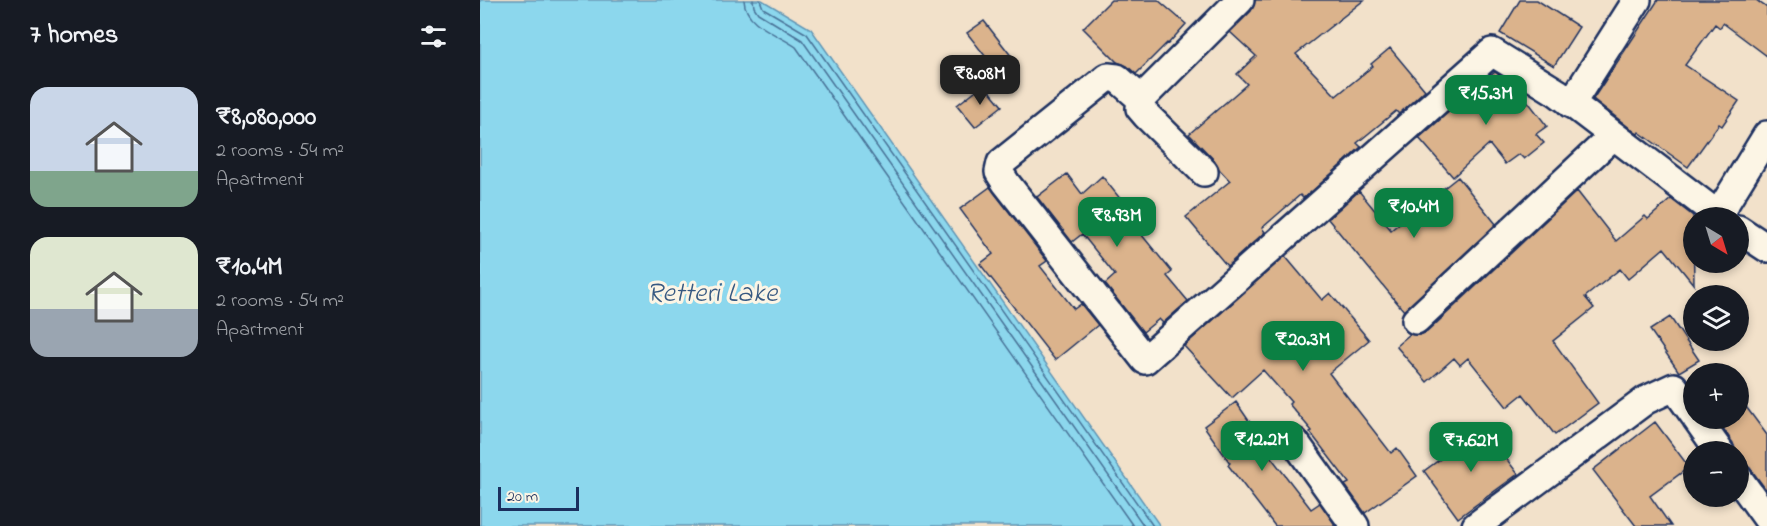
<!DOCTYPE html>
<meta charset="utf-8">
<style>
body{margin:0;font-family:"Indie Flower",sans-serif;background:#20242c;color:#f1f3f6;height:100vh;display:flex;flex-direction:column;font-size:22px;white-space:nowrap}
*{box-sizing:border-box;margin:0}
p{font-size:20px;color:#9ea1a6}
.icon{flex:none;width:33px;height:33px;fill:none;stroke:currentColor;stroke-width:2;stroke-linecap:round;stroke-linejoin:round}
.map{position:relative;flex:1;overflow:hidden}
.drawer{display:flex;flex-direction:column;background:#171b24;width:480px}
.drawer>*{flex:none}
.needle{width:39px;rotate:142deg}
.controls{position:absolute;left:1203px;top:207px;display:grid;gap:12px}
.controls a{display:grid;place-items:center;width:66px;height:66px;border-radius:50%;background:#171b24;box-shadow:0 3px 9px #0003;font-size:30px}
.scale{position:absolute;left:18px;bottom:15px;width:81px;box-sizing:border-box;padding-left:6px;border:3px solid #1b2f5e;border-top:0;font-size:16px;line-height:21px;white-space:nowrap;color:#1b2f5e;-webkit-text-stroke:4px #fcf5e5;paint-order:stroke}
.price{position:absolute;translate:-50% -51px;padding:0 14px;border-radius:12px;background:#0b8043;color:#fff;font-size:20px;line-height:39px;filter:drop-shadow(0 2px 3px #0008)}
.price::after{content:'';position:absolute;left:50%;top:36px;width:18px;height:14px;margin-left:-9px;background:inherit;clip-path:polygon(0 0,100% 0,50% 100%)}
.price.active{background:#222;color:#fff}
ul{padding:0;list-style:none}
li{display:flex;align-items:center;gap:18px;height:150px;padding:0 30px}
li span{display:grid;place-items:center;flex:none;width:168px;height:120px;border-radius:18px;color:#555}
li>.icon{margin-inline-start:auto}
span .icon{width:72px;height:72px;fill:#fffc;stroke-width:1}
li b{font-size:26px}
h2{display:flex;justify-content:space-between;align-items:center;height:72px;padding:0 30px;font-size:26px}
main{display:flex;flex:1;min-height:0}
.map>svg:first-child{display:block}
</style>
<main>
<section class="drawer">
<h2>7 homes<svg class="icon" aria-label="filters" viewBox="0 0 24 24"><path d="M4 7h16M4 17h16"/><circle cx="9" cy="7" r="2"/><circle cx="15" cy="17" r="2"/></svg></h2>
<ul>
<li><span style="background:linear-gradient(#c9d6e8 70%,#7fa58c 0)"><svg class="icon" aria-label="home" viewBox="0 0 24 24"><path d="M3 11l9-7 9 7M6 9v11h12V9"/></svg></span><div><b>₹8,080,000</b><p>2 rooms · 54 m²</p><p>Apartment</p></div></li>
<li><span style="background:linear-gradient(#dfe7d0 60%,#9aa5b1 0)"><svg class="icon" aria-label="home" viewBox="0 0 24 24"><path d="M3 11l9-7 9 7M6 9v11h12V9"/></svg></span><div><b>₹10.4M</b><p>2 rooms · 54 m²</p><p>Apartment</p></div></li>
</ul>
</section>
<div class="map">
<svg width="1287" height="526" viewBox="0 0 1287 526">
<rect width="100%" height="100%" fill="#f2e1ca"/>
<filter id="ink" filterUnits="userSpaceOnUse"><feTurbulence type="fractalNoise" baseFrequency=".0167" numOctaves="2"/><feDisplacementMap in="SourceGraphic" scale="12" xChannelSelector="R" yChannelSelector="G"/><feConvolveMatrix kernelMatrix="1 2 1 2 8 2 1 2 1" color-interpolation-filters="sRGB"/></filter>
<g filter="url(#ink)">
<!-- water -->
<path fill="#8cd7ed" stroke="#5f94b4" stroke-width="1.5" d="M0 0H282L331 29 680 526H0Z"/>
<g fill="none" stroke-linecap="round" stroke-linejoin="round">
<!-- shore -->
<path stroke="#487297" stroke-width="1.5" d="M264 0C265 25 298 34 316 47L653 526
M273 0 274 7 278 13 322 40 664 526
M280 0 283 8 327 34 673 526"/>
</g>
<!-- building -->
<path fill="#dbb38c" stroke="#1b2f5e" stroke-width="1.5" d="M631 0H678L706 24 688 44 687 43 656 74 647 66 637 62 603 28Z
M775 0H884L816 54 856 96 893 66 891 64 910 48 945 90 919 114 916 111 877 143 881 147 828 195 823 198 820 195 782 228 785 232 747 266 706 217 750 181 739 169 735 161 709 134 767 84 757 74 776 56 750 32 771 11Z
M1040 0H1057L1099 27 1074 66 1020 33Z
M1178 0H1276L1287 8V56L1243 23 1240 28 1235 24 1205 65 1259 101 1242 126 1239 124 1208 167 1159 132 1158 134 1156 133 1113 99Z
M504 21 532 57 516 70 487 33Z
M1015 72 1035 85 1067 126 1056 134 1064 143 1044 159 1039 154 1025 164 1009 144 973 177 939 138Z
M504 84 522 106 495 127 477 105Z
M587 174 602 194 622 176 666 231 661 234 692 272 687 276 708 301 683 323 679 319 663 332 625 284 635 275 602 234 592 242 557 197Z
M978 177 1016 224 924 311 848 219 879 191 911 230Z
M510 187 567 261 560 266 594 309 601 304 618 325 575 360 500 264 513 254 480 209Z
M1097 191 1136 241 1165 216 1168 219 1191 199 1213 216 1214 285 1184 248 1148 279 1140 269 1105 297 1114 308 1073 341 1118 403 1075 435 1043 394 1027 407 988 358 980 365 974 358 947 382 916 346 930 334 939 335 947 332Z
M805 256 842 300 850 293 889 340 849 373 911 453 917 448 937 476 885 513 865 485 869 483 830 432 832 431 809 404 811 402 783 370 752 398 704 346Z
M1190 317 1219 360 1199 372 1170 330Z
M1258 396 1287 435V491L1270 468 1265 464 1258 463V452H1256L1253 443 1236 418 1258 419Z
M756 402 780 437 777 439 831 509 840 503 856 526H795L748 465 750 463 724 426Z
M1175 422 1209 467 1170 496 1191 526H1156L1113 470Z
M1003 428 1038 474 978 518 944 471Z"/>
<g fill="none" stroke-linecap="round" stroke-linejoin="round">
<defs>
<path id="minor" d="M661 99 637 78 628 77 521 163 519 172 526 183 665 360 1012 52 1078 93 1242 218
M1091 104 1157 0
M724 172 666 115 660 108 661 99 760 0
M1238 215 1287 135
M1258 229 1287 248
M936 320 1133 136
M1216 418 1240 452
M815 442 875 526
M1258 478 1287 518
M996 526 1166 400 1194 387 1214 415"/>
</defs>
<!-- minor casing -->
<use href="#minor" stroke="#1b2f5e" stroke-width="32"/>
<!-- minor -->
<use href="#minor" stroke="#fcf5e5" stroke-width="27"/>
</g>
</g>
<g text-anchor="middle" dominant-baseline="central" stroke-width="6" stroke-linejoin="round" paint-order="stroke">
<!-- water labels -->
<g font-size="28" font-style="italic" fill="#375982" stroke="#fcf5e5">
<text x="232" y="294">Retteri Lake</text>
</g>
</g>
</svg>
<div class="controls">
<a><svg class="needle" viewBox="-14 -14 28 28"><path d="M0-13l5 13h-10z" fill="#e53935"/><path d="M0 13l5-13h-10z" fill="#9ea1a6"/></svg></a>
<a><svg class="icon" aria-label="layers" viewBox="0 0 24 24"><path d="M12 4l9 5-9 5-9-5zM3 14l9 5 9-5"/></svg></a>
<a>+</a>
<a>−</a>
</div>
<div class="scale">20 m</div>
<b class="price active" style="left:500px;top:106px">₹8.08M</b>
<b class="price" style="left:1006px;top:126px">₹15.3M</b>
<b class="price" style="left:934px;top:239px">₹10.4M</b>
<b class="price" style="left:637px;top:248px">₹8.93M</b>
<b class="price" style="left:823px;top:372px">₹20.3M</b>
<b class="price" style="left:782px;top:472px">₹12.2M</b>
<b class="price" style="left:991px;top:473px">₹7.62M</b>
</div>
</main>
